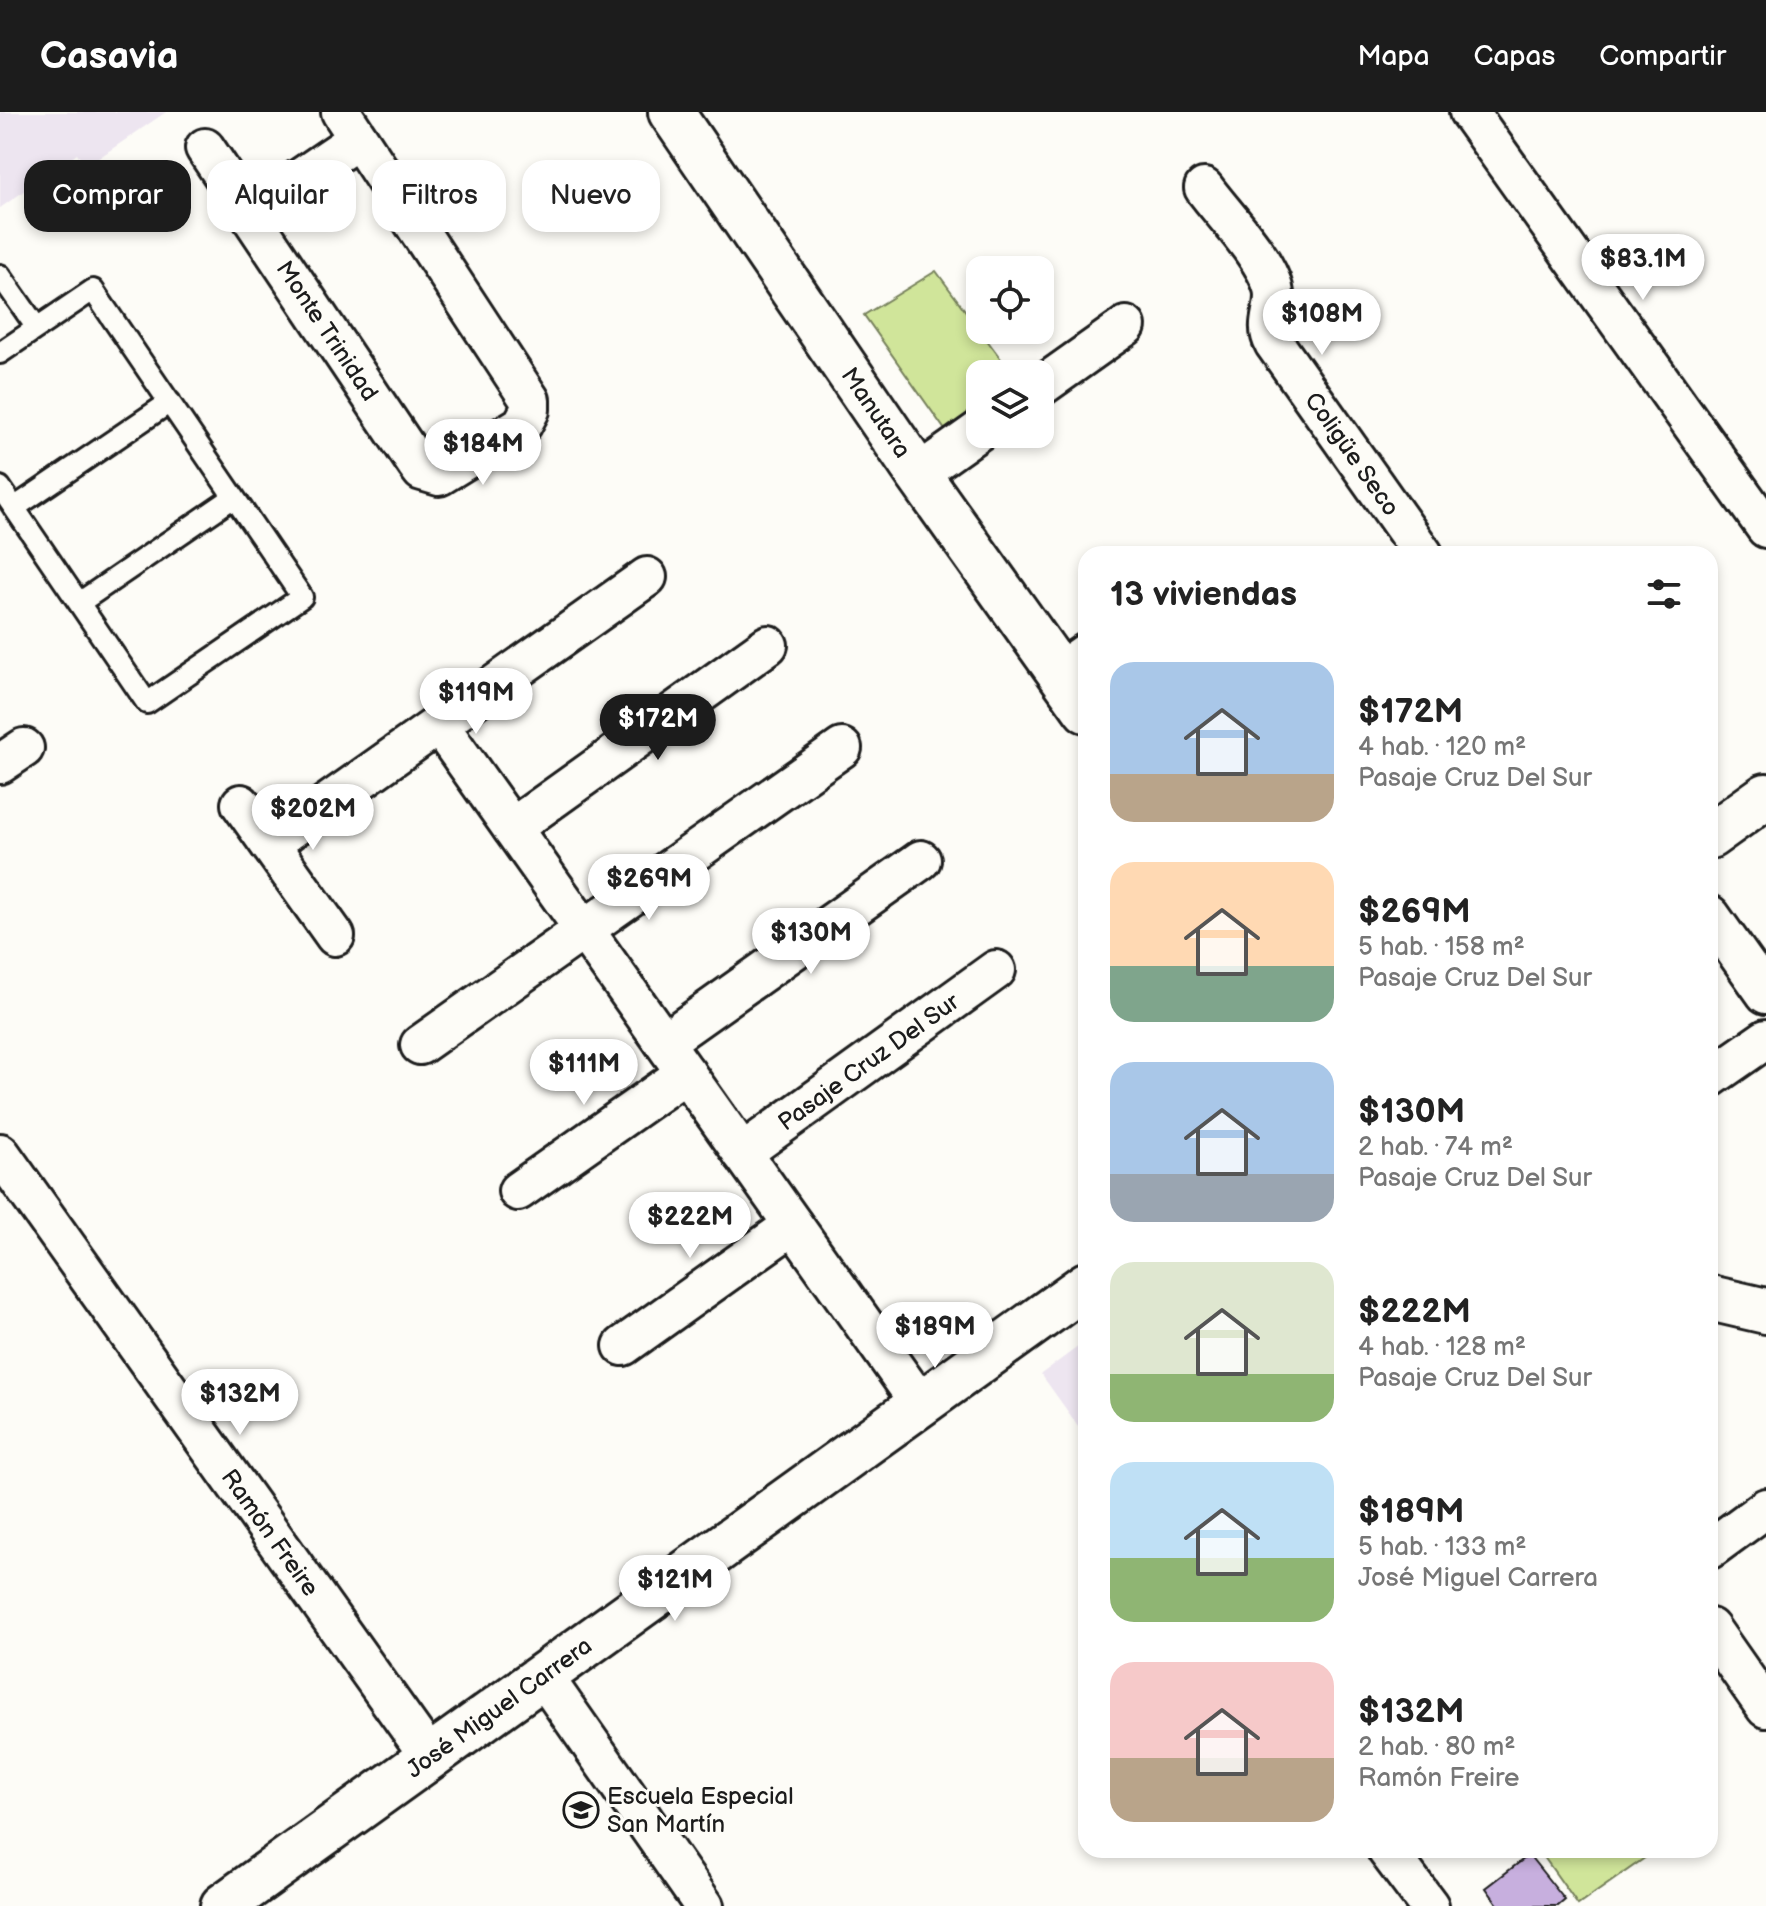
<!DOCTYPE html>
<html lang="es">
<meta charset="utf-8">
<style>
body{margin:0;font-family:"Balsamiq Sans",sans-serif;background:#f2f2f2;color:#222;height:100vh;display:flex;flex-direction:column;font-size:30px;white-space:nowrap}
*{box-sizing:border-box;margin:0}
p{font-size:26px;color:#767676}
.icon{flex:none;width:44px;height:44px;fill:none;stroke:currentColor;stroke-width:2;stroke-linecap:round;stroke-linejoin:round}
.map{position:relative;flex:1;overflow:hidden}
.drawer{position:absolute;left:1078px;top:434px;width:640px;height:1312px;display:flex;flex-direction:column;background:#fff;border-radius:24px;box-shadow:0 4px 12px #0003}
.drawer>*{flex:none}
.banner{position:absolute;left:24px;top:48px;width:760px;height:72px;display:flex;gap:16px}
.controls{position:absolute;left:966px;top:144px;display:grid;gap:16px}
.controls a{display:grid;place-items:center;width:88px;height:88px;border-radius:16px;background:#fff;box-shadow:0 4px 12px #0003;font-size:40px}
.price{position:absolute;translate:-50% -68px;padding:0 18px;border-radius:28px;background:#fff;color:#222;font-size:26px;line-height:52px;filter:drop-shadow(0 2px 4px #0008)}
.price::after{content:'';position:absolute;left:50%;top:48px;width:24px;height:18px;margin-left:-12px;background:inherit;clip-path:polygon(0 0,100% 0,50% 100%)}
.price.selected{background:#1c1c1c;color:#fff}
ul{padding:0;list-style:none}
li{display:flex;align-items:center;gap:24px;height:200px;padding:0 32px}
li span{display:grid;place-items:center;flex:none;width:224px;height:160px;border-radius:24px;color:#555}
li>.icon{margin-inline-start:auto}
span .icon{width:96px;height:96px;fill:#fffc;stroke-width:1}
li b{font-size:34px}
h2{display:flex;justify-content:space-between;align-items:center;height:96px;padding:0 32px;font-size:34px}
.tag{padding:0 28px;border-radius:24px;background:#fff;box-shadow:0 4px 12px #0003;font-size:28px;line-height:72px}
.tag.selected{background:#1c1c1c;color:#fff}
header{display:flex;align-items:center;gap:48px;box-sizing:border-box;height:112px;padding:0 40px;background:#1c1c1c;color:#fff}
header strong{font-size:38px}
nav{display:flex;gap:44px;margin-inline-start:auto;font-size:28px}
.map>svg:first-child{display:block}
</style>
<header>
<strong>Casavia</strong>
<nav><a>Mapa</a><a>Capas</a><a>Compartir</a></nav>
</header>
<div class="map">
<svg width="1766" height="1794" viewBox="0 0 1766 1794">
<rect width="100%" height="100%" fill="#fdfcf7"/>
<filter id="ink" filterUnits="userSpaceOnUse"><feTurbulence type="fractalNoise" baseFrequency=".0125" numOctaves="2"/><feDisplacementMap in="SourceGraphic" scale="16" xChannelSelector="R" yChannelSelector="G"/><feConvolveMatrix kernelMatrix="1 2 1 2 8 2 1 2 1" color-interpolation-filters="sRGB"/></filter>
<g filter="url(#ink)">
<!-- built -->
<path fill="#ede5f0" d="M0 0H166L87 54 77 42 0 96Z
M1086 1229V1325L1041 1262Z"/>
<!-- green -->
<path fill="#d0e59a" stroke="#76805b" stroke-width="2" d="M936 159 1012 262H980V300L950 325 864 203Z
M1539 1738H1656L1578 1793Z"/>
<!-- building -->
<path fill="#c7afde" stroke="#1c1c1c" stroke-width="2" d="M1529 1743 1565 1788 1558 1794H1499L1486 1776Z"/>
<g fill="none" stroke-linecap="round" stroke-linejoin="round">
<defs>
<path id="lane" d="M0 163 37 216
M0 241 93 178 302 485 147 591 0 375
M14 396 170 290
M79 491 234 385"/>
<g id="street">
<path d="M1469 0 1766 416"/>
<path id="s1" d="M205 36 416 351 422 359 439 364 522 313 530 298V288L341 0"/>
<path id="s2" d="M1204 76C1223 102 1265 145 1273 176 1278 196 1263 211 1274 231L1423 442"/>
<path d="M249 101 358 27"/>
<path d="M1040 275 1126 214"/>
<path d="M918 362 980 318"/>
<path d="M1059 560 1086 541"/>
<path d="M439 613 921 1293"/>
<path d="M0 652 24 636"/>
<path d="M241 692 335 824"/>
<path d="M512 716 768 533"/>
<path d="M270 732 647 465"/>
<path d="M1710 803 1766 882"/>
<path d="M664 930 921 748"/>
<path d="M420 933 842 636"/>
<path d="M1710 966 1766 927"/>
<path id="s3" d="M0 1041 430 1645"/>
<path id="s4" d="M742 1041 996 858"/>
<path d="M518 1079 686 961"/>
<path d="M623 1234 793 1113"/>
<path d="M1710 1437 1766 1396"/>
<path d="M1710 1516 1766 1596"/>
<path d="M543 1564 704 1794"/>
<path d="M1387 1738 1429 1794"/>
</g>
<g id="secondary">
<path id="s5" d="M671 0 918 362 1086 598"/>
<path d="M1710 724 1766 684"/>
<path d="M1710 1186 1766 1199"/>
<path id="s6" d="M223 1794 1086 1173"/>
</g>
</defs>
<!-- lane casing -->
<use href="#lane" stroke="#1c1c1c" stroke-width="26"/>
<!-- street casing -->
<use href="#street" stroke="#1c1c1c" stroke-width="44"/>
<!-- secondary casing -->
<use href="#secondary" stroke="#1c1c1c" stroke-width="50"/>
<!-- lane -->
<use href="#lane" stroke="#fdfcf7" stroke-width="20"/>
<!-- street -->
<use href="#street" stroke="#fdfcf7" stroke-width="38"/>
<!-- secondary -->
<use href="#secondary" stroke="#fdfcf7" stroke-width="44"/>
</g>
</g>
<!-- icons -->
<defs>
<symbol id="school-ring" viewBox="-11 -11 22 22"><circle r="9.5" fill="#fdfcf7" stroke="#1c1c1c" stroke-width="1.5"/><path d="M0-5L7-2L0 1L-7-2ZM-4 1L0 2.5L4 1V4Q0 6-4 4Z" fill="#1c1c1c"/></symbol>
</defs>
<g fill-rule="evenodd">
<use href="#school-ring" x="561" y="1678" width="40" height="40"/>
</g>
<g text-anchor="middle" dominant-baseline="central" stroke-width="6" stroke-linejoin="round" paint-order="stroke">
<!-- street labels -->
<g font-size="24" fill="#1c1c1c" stroke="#fdfcf7">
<text stroke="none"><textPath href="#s1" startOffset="220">Monte Trinidad</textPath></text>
<text stroke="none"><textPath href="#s5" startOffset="364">Manutara</textPath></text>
<text stroke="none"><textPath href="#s2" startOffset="314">Coligüe Seco</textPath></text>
<text stroke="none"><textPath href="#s4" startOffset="156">Pasaje Cruz Del Sur</textPath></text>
<text stroke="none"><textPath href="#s3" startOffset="466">Ramón Freire</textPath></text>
<text stroke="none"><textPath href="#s6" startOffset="340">José Miguel Carrera</textPath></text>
</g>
<!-- poi labels -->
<g font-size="24" fill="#1c1c1c" stroke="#fdfcf7" text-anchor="start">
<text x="607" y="1684">Escuela Especial<tspan x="607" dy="28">San Martín</tspan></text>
</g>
</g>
</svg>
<div class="controls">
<a><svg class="icon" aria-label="locate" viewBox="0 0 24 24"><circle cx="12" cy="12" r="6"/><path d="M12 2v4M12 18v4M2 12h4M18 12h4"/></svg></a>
<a><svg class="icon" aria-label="layers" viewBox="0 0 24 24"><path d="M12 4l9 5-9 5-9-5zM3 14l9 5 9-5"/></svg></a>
</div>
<b class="price" style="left:1643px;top:190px">$83.1M</b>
<b class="price" style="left:1322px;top:245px">$108M</b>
<b class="price" style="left:483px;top:375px">$184M</b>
<b class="price" style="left:476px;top:624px">$119M</b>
<b class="price selected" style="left:658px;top:650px">$172M</b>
<b class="price" style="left:313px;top:740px">$202M</b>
<b class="price" style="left:649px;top:810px">$269M</b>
<b class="price" style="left:811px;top:864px">$130M</b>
<b class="price" style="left:584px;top:995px">$111M</b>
<b class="price" style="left:690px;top:1148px">$222M</b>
<b class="price" style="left:935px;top:1258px">$189M</b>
<b class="price" style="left:240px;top:1325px">$132M</b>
<b class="price" style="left:675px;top:1511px">$121M</b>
<div class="banner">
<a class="tag selected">Comprar</a>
<a class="tag">Alquilar</a>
<a class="tag">Filtros</a>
<a class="tag">Nuevo</a>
</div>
<section class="drawer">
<h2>13 viviendas<svg class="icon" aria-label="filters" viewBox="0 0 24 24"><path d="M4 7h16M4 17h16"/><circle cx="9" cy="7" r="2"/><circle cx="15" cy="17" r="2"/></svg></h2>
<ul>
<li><span style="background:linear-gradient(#a9c7e8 70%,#b9a48a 0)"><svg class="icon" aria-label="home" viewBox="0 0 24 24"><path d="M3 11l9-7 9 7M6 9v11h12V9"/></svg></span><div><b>$172M</b><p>4 hab. · 120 m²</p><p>Pasaje Cruz Del Sur</p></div></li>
<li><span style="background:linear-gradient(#ffd9b3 65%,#7fa58c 0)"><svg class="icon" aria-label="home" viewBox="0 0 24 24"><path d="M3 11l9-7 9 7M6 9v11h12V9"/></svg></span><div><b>$269M</b><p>5 hab. · 158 m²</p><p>Pasaje Cruz Del Sur</p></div></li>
<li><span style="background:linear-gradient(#a9c7e8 70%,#9aa5b1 0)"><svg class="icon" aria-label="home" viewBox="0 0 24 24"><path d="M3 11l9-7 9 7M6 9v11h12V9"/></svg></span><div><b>$130M</b><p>2 hab. · 74 m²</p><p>Pasaje Cruz Del Sur</p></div></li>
<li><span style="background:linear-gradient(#dfe7d0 70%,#8fb573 0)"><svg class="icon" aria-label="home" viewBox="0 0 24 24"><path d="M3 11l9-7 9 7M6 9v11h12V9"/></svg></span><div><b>$222M</b><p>4 hab. · 128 m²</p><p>Pasaje Cruz Del Sur</p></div></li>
<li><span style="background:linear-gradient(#bfe0f5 60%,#8fb573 0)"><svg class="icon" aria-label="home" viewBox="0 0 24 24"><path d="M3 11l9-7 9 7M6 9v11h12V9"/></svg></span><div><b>$189M</b><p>5 hab. · 133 m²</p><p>José Miguel Carrera</p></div></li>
<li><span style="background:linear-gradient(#f6c9c9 60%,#b9a48a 0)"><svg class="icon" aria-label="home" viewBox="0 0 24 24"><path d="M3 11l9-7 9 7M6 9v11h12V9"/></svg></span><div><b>$132M</b><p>2 hab. · 80 m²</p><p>Ramón Freire</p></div></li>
</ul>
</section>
</div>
